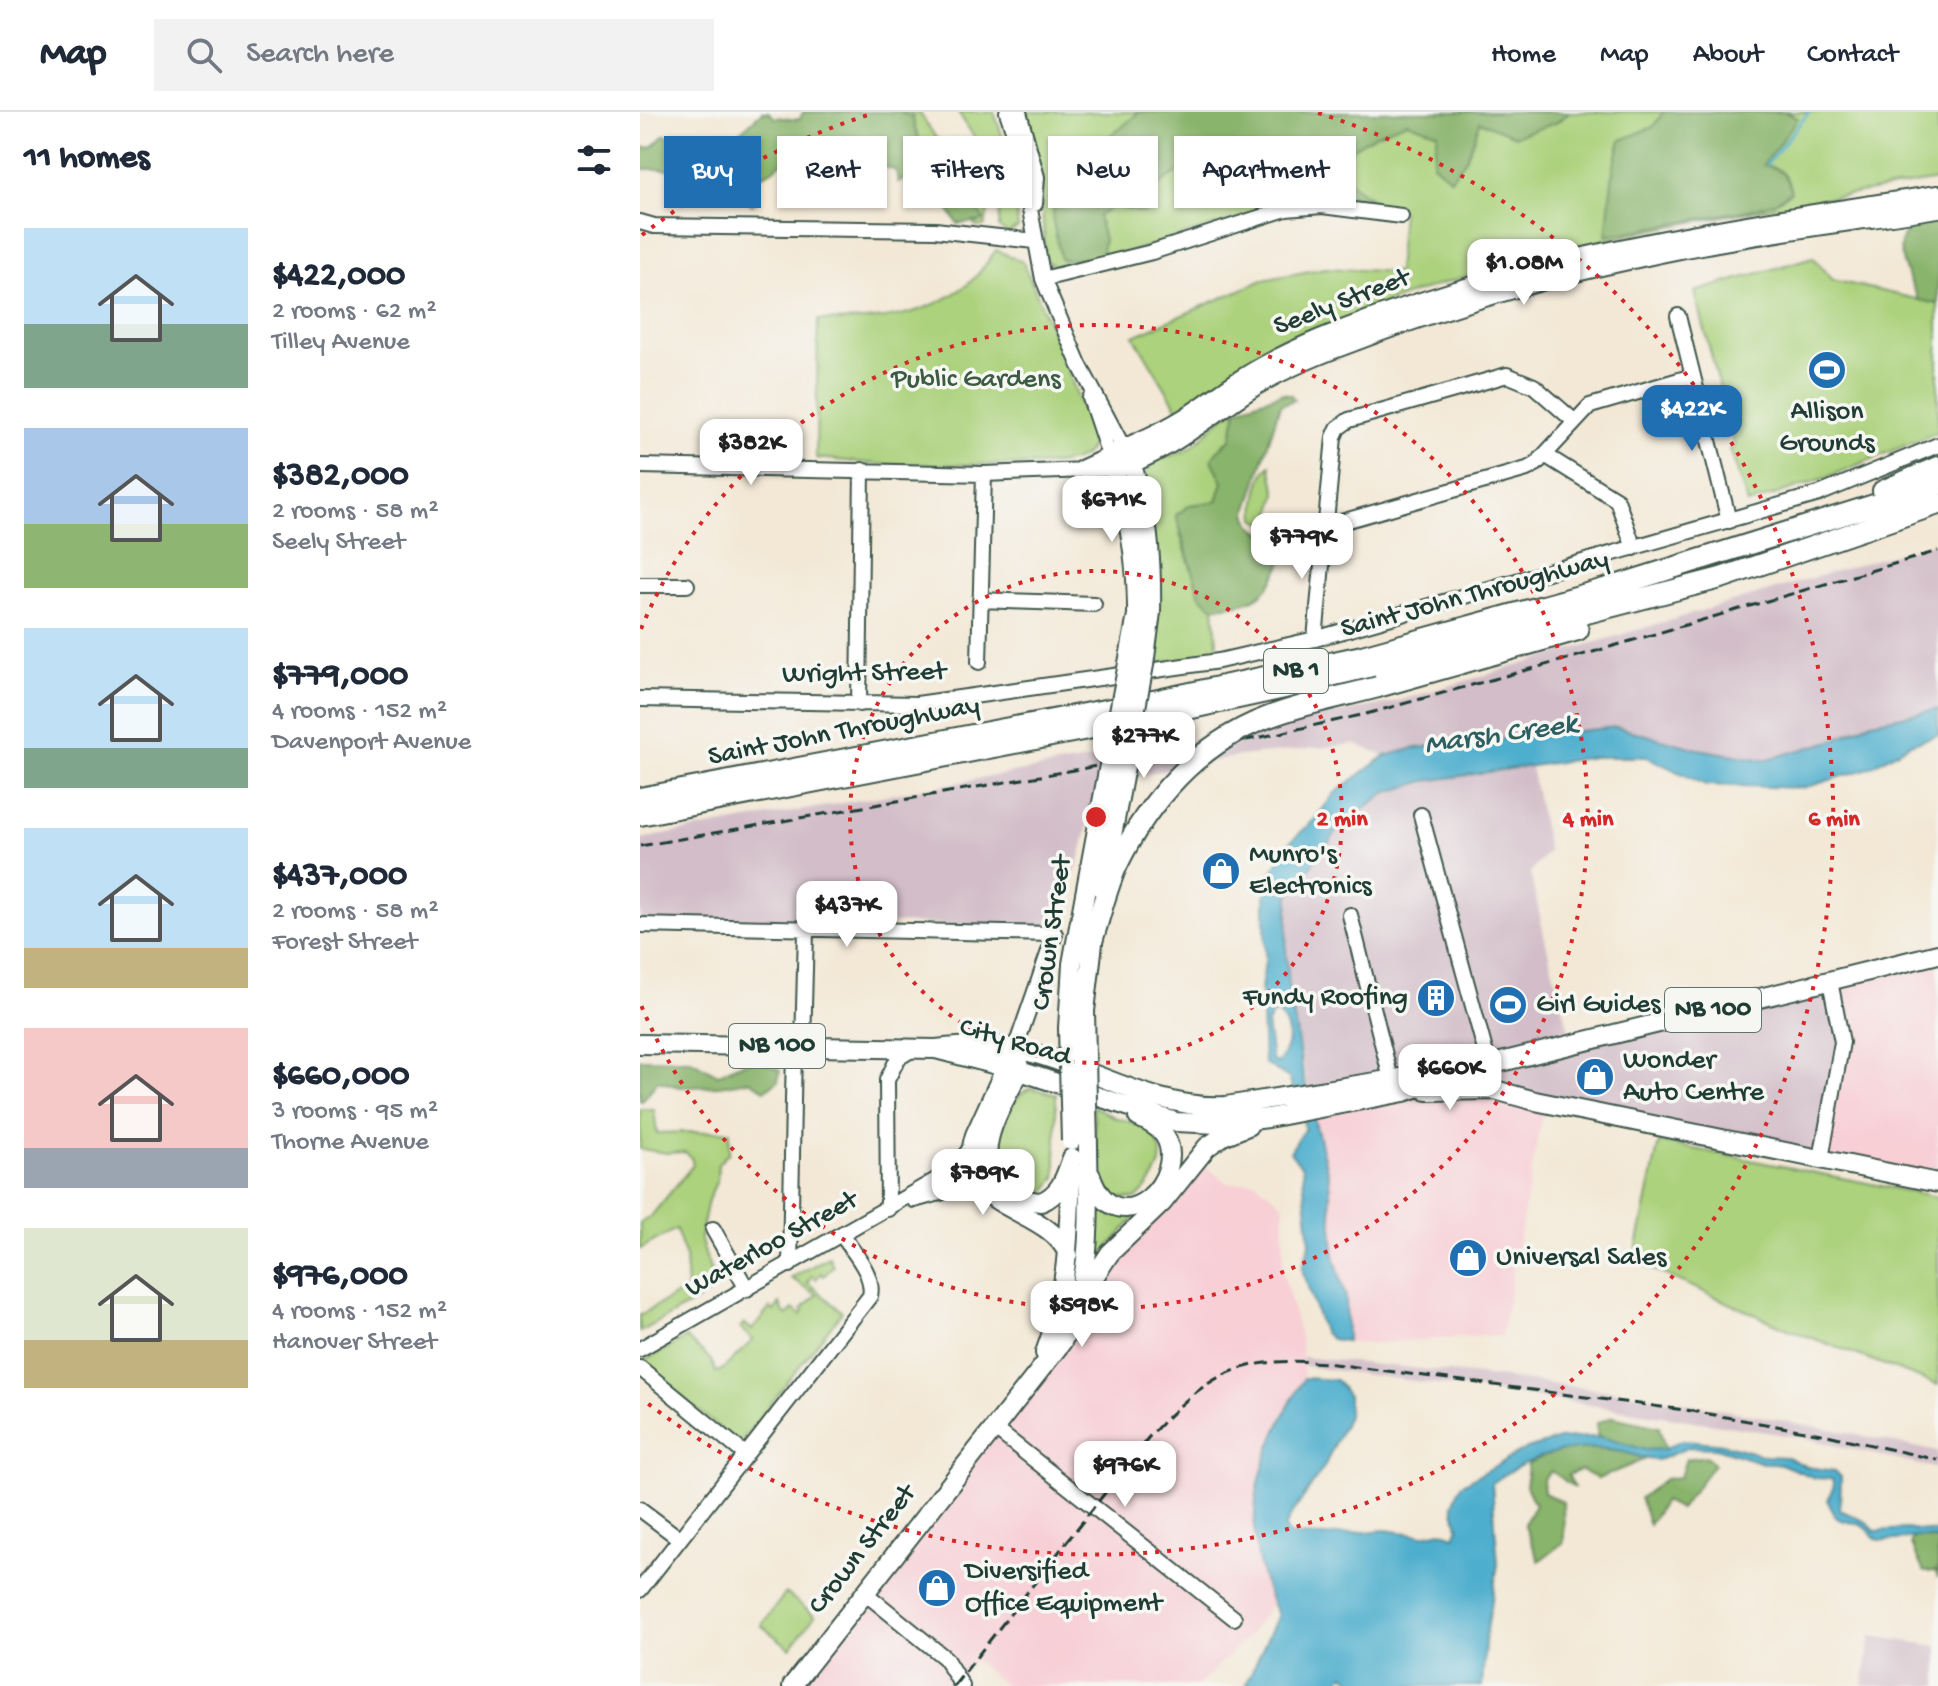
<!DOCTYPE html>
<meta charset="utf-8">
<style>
body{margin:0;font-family:"Gochi Hand",sans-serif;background:#f2f2f3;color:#1f2937;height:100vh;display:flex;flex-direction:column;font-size:30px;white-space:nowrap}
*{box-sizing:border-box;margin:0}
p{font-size:26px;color:#747a83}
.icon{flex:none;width:44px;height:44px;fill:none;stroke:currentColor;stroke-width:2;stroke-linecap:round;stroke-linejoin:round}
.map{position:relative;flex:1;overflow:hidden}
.panel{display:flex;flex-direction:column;background:#fff;width:640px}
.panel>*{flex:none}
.guide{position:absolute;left:24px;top:24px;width:760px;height:72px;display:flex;gap:16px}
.price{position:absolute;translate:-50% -68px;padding:0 18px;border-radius:16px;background:#fff;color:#222;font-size:26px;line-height:52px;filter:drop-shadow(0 2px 4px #0008)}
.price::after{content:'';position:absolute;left:50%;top:48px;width:24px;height:18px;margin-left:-12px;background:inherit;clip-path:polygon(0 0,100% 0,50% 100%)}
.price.on{background:#1f6fb2;color:#fff}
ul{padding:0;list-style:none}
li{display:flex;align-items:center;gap:24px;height:200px;padding:0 24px}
li span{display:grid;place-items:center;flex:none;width:224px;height:160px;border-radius:0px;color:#555}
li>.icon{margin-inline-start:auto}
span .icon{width:96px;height:96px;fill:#fffc;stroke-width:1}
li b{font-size:34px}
h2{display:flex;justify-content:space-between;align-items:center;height:96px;padding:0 24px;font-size:34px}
.tag{padding:0 28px;border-radius:0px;background:#fff;box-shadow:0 2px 6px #0004;font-size:28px;line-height:72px}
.tag.on{background:#1f6fb2;color:#fff}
header{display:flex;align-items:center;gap:48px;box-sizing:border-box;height:112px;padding:0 40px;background:#fff;border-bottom:2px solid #e0e1e3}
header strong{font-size:38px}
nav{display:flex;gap:44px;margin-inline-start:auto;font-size:28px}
.search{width:560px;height:72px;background:#f2f2f3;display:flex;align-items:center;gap:20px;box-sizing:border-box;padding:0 28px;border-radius:0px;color:#747a83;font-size:30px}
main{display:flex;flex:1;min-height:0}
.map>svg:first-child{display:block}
</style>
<header>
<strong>Map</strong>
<div class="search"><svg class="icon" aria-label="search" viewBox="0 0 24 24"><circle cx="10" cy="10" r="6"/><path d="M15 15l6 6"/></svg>Search here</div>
<nav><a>Home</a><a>Map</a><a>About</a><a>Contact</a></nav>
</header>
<main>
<section class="panel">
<h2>11 homes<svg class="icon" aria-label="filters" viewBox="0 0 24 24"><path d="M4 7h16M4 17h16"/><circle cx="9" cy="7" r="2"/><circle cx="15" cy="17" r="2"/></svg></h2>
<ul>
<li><span style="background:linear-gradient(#bfe0f5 60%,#7fa58c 0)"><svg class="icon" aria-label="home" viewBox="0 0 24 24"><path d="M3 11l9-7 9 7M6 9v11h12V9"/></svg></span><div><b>$422,000</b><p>2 rooms · 62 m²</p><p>Tilley Avenue</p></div></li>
<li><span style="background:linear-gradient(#a9c7e8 60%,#8fb573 0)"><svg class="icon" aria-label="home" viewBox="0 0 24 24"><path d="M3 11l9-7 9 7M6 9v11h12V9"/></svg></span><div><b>$382,000</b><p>2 rooms · 58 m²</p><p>Seely Street</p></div></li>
<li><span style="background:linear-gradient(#bfe0f5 75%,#7fa58c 0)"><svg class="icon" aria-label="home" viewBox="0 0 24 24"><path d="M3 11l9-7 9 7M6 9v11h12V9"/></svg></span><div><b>$779,000</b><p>4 rooms · 152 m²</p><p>Davenport Avenue</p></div></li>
<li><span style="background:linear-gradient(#bfe0f5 75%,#c2b280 0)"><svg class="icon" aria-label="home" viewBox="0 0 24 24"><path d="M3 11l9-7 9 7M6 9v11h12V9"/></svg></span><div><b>$437,000</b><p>2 rooms · 58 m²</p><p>Forest Street</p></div></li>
<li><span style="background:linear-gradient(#f6c9c9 75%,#9aa5b1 0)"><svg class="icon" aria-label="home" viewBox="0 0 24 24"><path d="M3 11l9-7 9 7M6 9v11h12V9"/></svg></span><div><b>$660,000</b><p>3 rooms · 95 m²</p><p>Thorne Avenue</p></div></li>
<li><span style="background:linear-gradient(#dfe7d0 70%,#c2b280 0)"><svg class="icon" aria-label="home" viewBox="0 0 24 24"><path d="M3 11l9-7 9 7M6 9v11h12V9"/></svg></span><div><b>$976,000</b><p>4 rooms · 152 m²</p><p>Hanover Street</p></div></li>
</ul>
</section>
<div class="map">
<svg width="1298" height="1574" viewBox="0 0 1298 1574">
<rect width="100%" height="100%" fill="#f6f6f2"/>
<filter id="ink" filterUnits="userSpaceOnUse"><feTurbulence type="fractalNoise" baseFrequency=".0125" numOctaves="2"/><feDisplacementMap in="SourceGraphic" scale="16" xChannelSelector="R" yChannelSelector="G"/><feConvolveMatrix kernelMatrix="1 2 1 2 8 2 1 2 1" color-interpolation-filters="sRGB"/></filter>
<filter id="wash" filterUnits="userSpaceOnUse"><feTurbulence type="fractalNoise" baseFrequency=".006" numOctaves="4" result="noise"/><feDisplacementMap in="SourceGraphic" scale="32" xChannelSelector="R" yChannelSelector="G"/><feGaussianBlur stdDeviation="1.8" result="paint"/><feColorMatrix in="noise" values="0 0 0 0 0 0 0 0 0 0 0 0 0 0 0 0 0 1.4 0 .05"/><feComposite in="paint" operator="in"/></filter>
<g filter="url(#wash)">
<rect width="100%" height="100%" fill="#f3e8d6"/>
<!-- built -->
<path fill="#f7cfd5" d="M1298 842V1071L1181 1047 1190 869Z
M801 979 904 991 861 1225 843 1223 730 1232 707 1229 706 1186 694 1143 689 1066 673 998Z
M557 1047 588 1072 615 1069 644 1093 643 1160 660 1225 664 1266 641 1305 625 1343 616 1391 615 1440 632 1491 611 1521 558 1574H365L334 1548 314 1574H152L358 1311 441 1187Z"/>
<!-- industrial -->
<path fill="#d2bdc8" d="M1298 429V597L1232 610 1192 629 1125 648 1058 637 977 615 775 636 745 644 715 632 600 644 458 671 442 739 417 816 93 806 90 815 0 813V727L580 624 754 590Z
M891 655 908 739 890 761 911 852 933 932 1190 869 1202 930 1181 1047 855 978 848 953 669 981 649 873 646 839 649 783 702 713 745 681 812 664Z
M662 1245 831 1262 996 1282 1200 1319 1298 1340V1357L1159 1325 937 1291 663 1254Z
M1231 1524 1298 1534V1574H1223Z"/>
<!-- green -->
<path fill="#acd27d" stroke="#668858" stroke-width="2" d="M260 0H271L272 3 279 0 337 88 344 83 349 94 345 114 336 115 334 112 343 109 336 96 314 78 299 56 283 46 285 39C279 25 273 8 260 0Z
M318 0H354L367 38 370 63 360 65Z
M382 0H1298V68C1083 104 846 137 648 232 609 250 575 276 539 299L494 224 623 168 685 156 757 160 762 99 676 88 656 89 492 139 415 154 407 149 405 142 401 80Z
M373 68 378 116 368 121 359 116 360 90 353 76 363 69Z
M356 138 383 150 422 242 451 322C456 349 426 351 407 353L237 352 176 346 178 208C231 211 284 206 328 172 339 163 348 149 356 138Z
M1173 145 1193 168 1298 192V320L1190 364 1108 392 1090 337 1095 335 1055 180Z
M597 298 591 327 583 332 577 356 583 370 577 390 550 393 540 423C549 444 555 485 574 495L578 542 512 552 505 361C516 343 531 346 548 337 566 327 576 304 597 298Z
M630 353 636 381 631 406 622 411 616 406C614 391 619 362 630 353Z
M391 976 416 982V1065L404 1081C396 1080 385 1081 378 1078 340 1062 362 986 391 976Z
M453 994C461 998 468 1002 476 1006 486 1009 498 1010 506 1017 535 1039 516 1068 496 1087L474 1086C455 1060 456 1024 453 994Z
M0 997 14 998 17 1021 90 1019 89 1040 78 1052 77 1068 68 1088 60 1126 71 1161 79 1158 86 1162 64 1177 67 1183 0 1220V1203L47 1177 45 1145 36 1117 0 1137V1111L12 1103 53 1053 51 1045 45 1040 27 1041 0 1037Z
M1019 1030 1298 1085V1273L1148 1217 994 1149Z
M455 1089 477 1103 499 1101 455 1151Z
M189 1145 193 1154 184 1164 181 1161 176 1167 172 1164 167 1170 202 1200 99 1332 0 1251 46 1226 71 1248 76 1260 82 1258 113 1228 100 1216 104 1211 112 1218 130 1196 134 1199 140 1191 144 1202 148 1203 153 1197 161 1203 164 1199 162 1197 177 1183 151 1166Z
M146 1481 175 1504 150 1536 121 1513Z"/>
<!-- forest -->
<path fill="#89b46c" stroke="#547850" stroke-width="2" d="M122 0H128L135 6C144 4 151 9 160 7L163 0H260L272 5C274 9 274 13 275 17 279 29 287 32 283 46L299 56 314 78 339 100 344 109 318 112 303 90 285 73 271 72 269 66 258 70 256 59C234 48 234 63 218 63 205 64 191 56 180 50L156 64 151 62 148 57 154 46 151 44 131 59 116 66V89L112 93 105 88 101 71 90 60 87 52 76 53 74 65C62 68 54 55 44 49L31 57H0V36L12 35 24 23H28L35 33 57 41 61 38 55 37 53 35 55 31 93 26Z
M499 0H929L916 11 875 24 840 10 827 45 811 67 793 52 798 21 767 10 737 22 689 50 720 79 733 87 685 79 651 51 636 67 619 77 590 73 570 52C535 61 517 63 505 101L474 95 458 104 464 128 461 145 421 148 413 110 415 59 481 16Z
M1023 0H1146L1158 6 1123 53C1141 56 1147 61 1151 80L1133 91 1113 97 966 124 973 58 981 28 1013 15Z
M1298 110V192L1279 188C1271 169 1246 131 1272 115 1278 111 1290 111 1298 110Z
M644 281 651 283 654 288 640 293 607 400C612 423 627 422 644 431L646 440C629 482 620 492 574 495L560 484 536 403 550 393 577 389 583 370 572 348 576 340 591 327 597 298C607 292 631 285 644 281Z
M0 947 51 948 78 963C104 949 113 944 140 958L138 969 125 978 109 969 80 974 39 975 18 969 2 989H0Z
M972 1305 1019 1315 1025 1337 1005 1338 957 1324V1311Z
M934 1335 984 1340 1005 1347 958 1367 941 1358 928 1363 935 1376 911 1359 903 1367 904 1381 923 1390 924 1430 899 1449 884 1412 895 1393 886 1374 888 1351 920 1338Z
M1066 1344 1074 1352 1040 1397 1024 1389 1009 1413 1000 1386 1025 1367 1040 1365 1046 1347Z
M1275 1424 1298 1428V1466L1296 1459 1284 1460 1270 1431Z"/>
<!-- water -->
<path fill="#4eaecd" stroke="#367680" stroke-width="2" fill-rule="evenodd" d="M1298 597V623L1270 632 1229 656 1164 676 1066 673 1007 645H954L786 669 745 681 702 713 649 783 646 839 649 873 663 962 689 1066 694 1143 706 1186 707 1229 691 1227 683 1220 662 1157 670 1131 662 1055 650 1040 665 1016 649 966 624 951 621 877 625 849V773L647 733 675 707 695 681 745 644 775 636 977 615 1058 637 1125 648 1192 629 1232 610ZM633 901 638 902C653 917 650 934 638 951L632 949 627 911Z
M664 1266 696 1268 708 1284V1304L684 1355 650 1405 645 1416 650 1423 684 1424 745 1418 783 1423 801 1419 814 1424 818 1415 813 1393 821 1373 884 1338 919 1327 951 1325 965 1326 1005 1338 1025 1337 1041 1328 1056 1329 1083 1332 1126 1344 1147 1345 1167 1355 1194 1359 1201 1365 1200 1398 1227 1410 1235 1419 1266 1417 1298 1420V1428C1275 1420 1261 1431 1240 1428 1232 1426 1232 1420 1226 1416 1208 1404 1195 1418 1188 1388L1194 1373 1192 1367 1175 1366 1141 1352H1126L1076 1336 1049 1335 1021 1347 1014 1348C1003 1347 994 1342 983 1340 933 1330 893 1342 852 1371L858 1452 845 1530 842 1574H710L711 1567 704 1562 695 1574H605L638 1503C594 1416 617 1346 664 1266Z"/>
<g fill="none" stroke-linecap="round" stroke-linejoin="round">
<!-- stream -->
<path stroke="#4eaecd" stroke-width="3" d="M1127 52 1169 0"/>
</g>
</g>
<g filter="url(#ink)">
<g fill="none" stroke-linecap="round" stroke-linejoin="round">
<defs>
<path id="minor" d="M367 0 378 33 403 167 439 252 484 337
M379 0 397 65 395 92
M0 110 14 114 295 118 395 129
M403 167 512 140 646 97 682 94 761 104
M1038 204 1089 409
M905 343 977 388 994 436
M0 354 344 362 474 357
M441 356 469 343 450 286
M687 414 887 357 896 352 950 294 1053 264
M0 473H47
M340 488 454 492
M675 527 694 325 698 316 709 308 867 263 894 274 934 309
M339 550 344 362
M0 587 277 592 579 549 675 527 1179 382 1298 333
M219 592 222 358
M781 703 849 953
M710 803 751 967
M0 813 415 822 375 937
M163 934 166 818
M1181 1047 1202 930 1190 869
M274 1088 307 1079H345
M248 1097 247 968 258 946 273 937
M73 1117 107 1177
M150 1153 154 934
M0 1237 315 1057 331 1035
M0 1256 106 1343
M354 1316 594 1506
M0 1397 40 1427
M0 1478 230 1184C235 1163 213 1140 202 1123
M225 1481 305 1546 322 1574"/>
<path id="major" d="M487 343C508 387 512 451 511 500
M474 357C524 343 566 306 609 278 634 261 663 249 691 238 789 200 889 169 993 147 1093 124 1196 112 1298 96
M497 503C498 447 488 396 469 343 493 333 517 323 540 309 562 296 582 279 605 265 629 250 654 238 680 227 879 145 1087 115 1298 83
M0 932 296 937C323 934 349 932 376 937 445 951 515 999 586 994L798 960
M296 937 380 959 536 1010 578 1012 628 1006 764 980 849 953 1298 842
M370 946 335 1023C311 1101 406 1091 428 1142
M377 947 380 959C369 980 354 1004 349 1027 341 1062 368 1088 401 1090 421 1082 425 1065 432 1046
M787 979 855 978 895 989 1298 1071
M451 1064C478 1139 551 1064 524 1023 518 1014 507 1009 498 1005
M448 1174 470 1141 522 1091 567 1035 583 1024 608 1014
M405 1241C428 1181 429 1121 431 1057
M152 1574 422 1230C454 1163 449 1107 448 1035"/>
<path id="highway" d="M1243 379 1298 355
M738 575 938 518
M0 686 518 588 722 544 972 475 1298 373
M0 703 515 604 728 558 1081 466 1298 392"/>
</defs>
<!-- minor casing -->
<use href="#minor" stroke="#3f574c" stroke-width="18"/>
<!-- major casing -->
<use href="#major" stroke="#3f574c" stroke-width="22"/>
<!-- highway casing -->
<use href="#highway" stroke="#3f574c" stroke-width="24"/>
<!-- minor -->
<use href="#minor" stroke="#fff" stroke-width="14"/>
<!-- major -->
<use href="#major" stroke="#fff" stroke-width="18"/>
<!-- highway -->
<use href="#highway" stroke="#fff" stroke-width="20"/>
<!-- rail -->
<path stroke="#1f3d34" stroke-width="3" stroke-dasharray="12 6" stroke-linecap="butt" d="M0 734 617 626 726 602 953 540 1298 439
M314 1574 508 1326C566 1263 599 1243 686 1251L1052 1299 1187 1323 1298 1348"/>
<defs>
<path id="major-bridge" d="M462 777 504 553 511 500
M431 1029 428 916 432 852 497 503
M448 1035 445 899 455 814"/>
<path id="highway-bridge" d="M452 829C460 804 466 777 477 753 508 689 558 632 626 606 661 592 701 585 738 575"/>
</defs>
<!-- major-bridge casing -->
<use href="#major-bridge" stroke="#3f574c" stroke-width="22" stroke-linecap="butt"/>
<!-- highway-bridge casing -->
<use href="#highway-bridge" stroke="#3f574c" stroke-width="24" stroke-linecap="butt"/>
<!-- major-bridge -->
<use href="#major-bridge" stroke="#fff" stroke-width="18"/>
<!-- highway-bridge -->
<use href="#highway-bridge" stroke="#fff" stroke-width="20"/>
</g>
</g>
<!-- distance rings -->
<g fill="none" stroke="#d62828" stroke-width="4" stroke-dasharray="4 8">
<circle cx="456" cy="705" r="246"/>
<path d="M1 517A492 492 0 1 1 1 893"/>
<path d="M2 123A738 738 0 0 1 234 1M678 1A738 738 0 1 1 2 1287"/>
</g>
<!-- icons -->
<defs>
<symbol id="stadium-disc" viewBox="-11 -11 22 22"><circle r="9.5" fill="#1f6fb2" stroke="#f6f6f2"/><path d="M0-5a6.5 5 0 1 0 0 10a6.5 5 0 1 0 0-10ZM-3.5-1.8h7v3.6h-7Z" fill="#fff"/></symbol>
<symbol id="shop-disc" viewBox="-11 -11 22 22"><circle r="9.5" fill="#1f6fb2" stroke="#f6f6f2"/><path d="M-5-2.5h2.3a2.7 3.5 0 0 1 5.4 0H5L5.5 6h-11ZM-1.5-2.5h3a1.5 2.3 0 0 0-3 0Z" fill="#fff"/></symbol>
<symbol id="building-disc" viewBox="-11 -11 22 22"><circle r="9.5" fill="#1f6fb2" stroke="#f6f6f2"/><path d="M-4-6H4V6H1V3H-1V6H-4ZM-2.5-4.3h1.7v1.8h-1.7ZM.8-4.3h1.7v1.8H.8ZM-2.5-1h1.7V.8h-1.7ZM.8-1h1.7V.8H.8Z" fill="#fff"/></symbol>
</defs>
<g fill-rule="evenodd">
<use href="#stadium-disc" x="1165" y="236" width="44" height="44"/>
<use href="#shop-disc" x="559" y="737" width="44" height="44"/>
<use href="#building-disc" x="774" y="864" width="44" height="44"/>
<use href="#stadium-disc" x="846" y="871" width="44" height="44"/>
<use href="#shop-disc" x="933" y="943" width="44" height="44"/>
<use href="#shop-disc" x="806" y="1124" width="44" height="44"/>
<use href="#shop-disc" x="275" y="1454" width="44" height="44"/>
</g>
<g text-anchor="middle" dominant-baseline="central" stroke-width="7" stroke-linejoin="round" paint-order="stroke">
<!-- shield labels -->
<g fill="#f6f6f2" stroke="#60746d" stroke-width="2">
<rect x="624" y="537" width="64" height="44" rx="6"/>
<rect x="1025" y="876" width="96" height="44" rx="6"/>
<rect x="89" y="912" width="96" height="44" rx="6"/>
</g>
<g font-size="26" font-weight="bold" fill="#1f3d34">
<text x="656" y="559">NB 1</text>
<text x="1073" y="898">NB 100</text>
<text x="137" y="934">NB 100</text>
</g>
<!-- street labels -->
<g font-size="28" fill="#1f3d34" stroke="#f6f6f2">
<text transform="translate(702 191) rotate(-21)">Seely Street</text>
<text transform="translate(835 483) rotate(-15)">Saint John Throughway</text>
<text transform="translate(224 562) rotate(-1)">Wright Street</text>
<text transform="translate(204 620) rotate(-11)">Saint John Throughway</text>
<text transform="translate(413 821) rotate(-82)">Crown Street</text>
<text transform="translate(375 931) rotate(16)">City Road</text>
<text transform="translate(132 1133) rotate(-29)">Waterloo Street</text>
<text transform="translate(223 1438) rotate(-52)">Crown Street</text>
</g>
<!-- park labels -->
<g font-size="28" fill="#3b5b43" stroke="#f6f6f2">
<text x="336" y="268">Public Gardens</text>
</g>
<!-- poi labels -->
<g font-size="28" fill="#1f3d34" stroke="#f6f6f2" text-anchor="start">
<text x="1187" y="300" text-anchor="middle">Allison<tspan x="1187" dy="32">Grounds</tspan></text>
<text x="609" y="743">Munro's<tspan x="609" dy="32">Electronics</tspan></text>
<text x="768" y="886" text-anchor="end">Fundy Roofing</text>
<text x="896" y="893">Girl Guides</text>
<text x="983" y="949">Wonder<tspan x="983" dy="32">Auto Centre</tspan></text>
<text x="856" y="1146">Universal Sales</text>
<text x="325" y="1460">Diversified<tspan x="325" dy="32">Office Equipment</tspan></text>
</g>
<!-- water labels -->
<g font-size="30" font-style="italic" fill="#2d5f62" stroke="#f6f6f2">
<text transform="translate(861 624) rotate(-8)">Marsh Creek</text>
</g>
</g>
<circle cx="456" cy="705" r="12" fill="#d62828" stroke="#f6f6f2" stroke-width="4"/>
<g font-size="24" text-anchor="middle" font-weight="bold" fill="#d62828" stroke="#f6f6f2" stroke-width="7" stroke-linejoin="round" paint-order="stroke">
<text x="702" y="713">2 min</text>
<text x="948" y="713">4 min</text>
<text x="1194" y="713">6 min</text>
</g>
</svg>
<b class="price" style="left:884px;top:195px">$1.08M</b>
<b class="price on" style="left:1052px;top:341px">$422K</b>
<b class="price" style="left:111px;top:375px">$382K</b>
<b class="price" style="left:472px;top:432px">$671K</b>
<b class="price" style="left:662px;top:469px">$779K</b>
<b class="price" style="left:504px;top:668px">$277K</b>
<b class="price" style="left:207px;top:837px">$437K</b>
<b class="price" style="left:810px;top:1000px">$660K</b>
<b class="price" style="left:343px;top:1105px">$789K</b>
<b class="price" style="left:442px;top:1237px">$598K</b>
<b class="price" style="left:485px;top:1397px">$976K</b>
<div class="guide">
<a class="tag on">Buy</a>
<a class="tag">Rent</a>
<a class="tag">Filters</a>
<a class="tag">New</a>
<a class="tag">Apartment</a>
</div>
</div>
</main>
